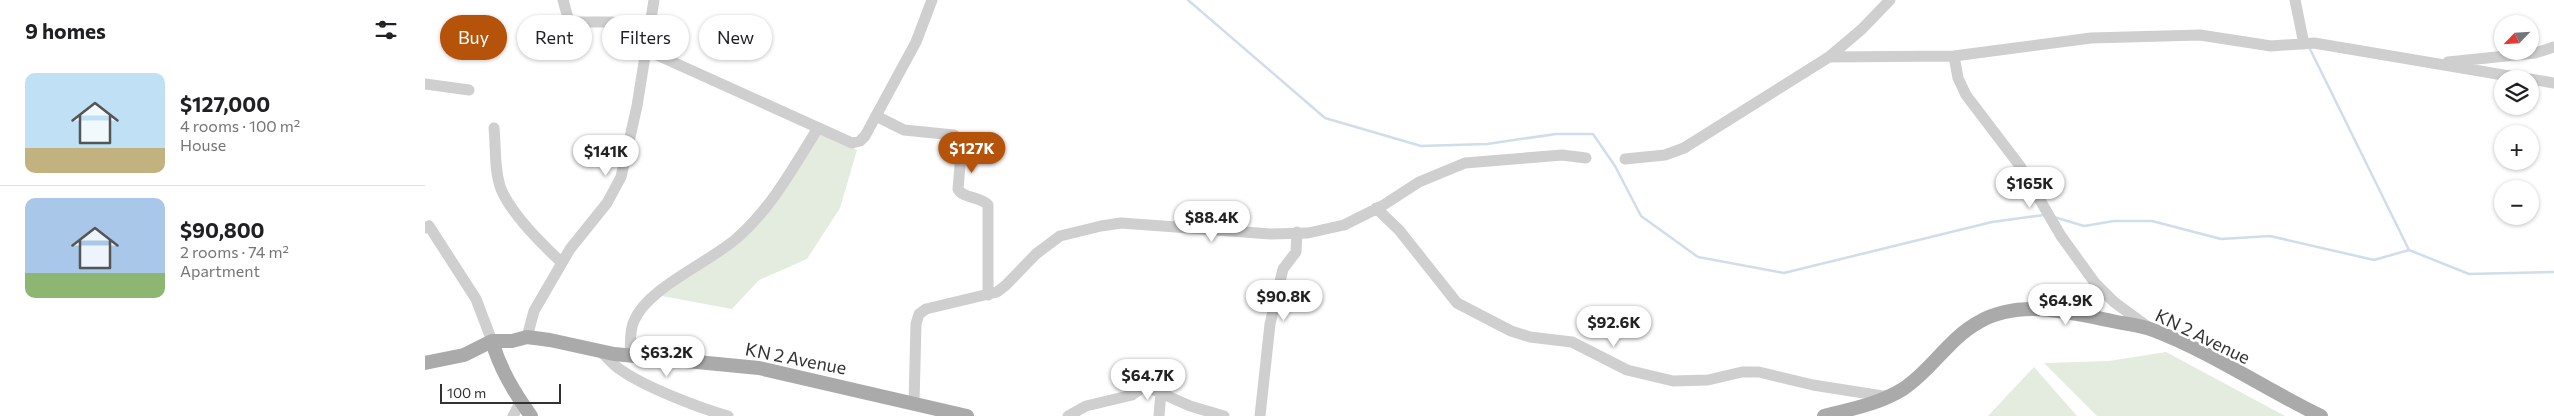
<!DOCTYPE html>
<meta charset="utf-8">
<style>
body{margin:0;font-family:Commissioner,sans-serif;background:#f2f2f2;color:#202124;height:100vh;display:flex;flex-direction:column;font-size:19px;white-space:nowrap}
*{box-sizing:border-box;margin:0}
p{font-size:16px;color:#757577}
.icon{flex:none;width:28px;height:28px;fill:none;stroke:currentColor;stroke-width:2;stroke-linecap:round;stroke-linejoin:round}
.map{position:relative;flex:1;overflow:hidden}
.panel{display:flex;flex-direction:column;background:#fff;width:425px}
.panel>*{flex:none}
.hud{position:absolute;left:15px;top:15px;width:475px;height:45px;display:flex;gap:10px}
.needle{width:32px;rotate:245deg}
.controls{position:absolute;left:2069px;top:15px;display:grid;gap:10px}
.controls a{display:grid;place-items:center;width:45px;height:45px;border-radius:50%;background:#fff;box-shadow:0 1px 4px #0004;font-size:25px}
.scale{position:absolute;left:15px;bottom:12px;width:121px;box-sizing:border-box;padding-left:5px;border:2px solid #323232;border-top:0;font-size:14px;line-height:18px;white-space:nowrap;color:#323232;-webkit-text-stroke:4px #fff;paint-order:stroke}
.price{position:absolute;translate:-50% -42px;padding:0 11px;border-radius:18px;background:#fff;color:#222;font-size:16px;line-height:32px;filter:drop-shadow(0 1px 2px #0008)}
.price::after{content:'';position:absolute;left:50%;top:30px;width:15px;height:11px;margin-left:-8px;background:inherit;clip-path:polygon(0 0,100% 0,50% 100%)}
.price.selected{background:#b45309;color:#fff}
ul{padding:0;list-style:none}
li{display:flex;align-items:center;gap:15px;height:125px;padding:0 25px}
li+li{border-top:1px solid #e0e0e0}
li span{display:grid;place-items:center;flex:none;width:140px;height:100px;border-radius:10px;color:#555}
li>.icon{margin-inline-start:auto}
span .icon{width:60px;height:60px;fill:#fffc;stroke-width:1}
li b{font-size:21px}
h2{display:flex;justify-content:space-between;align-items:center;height:60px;padding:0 25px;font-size:21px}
.pill{padding:0 18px;border-radius:22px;background:#fff;box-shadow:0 1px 4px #0004;font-size:18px;line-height:45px}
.pill.selected{background:#b45309;color:#fff}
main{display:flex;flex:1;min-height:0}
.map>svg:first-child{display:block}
</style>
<main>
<section class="panel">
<h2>9 homes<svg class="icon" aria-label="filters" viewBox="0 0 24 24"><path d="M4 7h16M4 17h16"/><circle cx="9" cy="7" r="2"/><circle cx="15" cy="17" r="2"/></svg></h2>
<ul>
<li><span style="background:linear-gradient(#bfe0f5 75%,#c2b280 0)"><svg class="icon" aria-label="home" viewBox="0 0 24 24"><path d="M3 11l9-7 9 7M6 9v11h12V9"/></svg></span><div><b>$127,000</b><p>4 rooms · 100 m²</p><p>House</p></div></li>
<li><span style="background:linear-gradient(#a9c7e8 75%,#8fb573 0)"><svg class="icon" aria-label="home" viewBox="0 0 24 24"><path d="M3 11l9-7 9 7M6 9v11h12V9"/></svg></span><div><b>$90,800</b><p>2 rooms · 74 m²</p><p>Apartment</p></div></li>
</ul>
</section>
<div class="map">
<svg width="2129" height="416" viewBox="0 0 2129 416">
<rect width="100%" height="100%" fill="#fff"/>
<!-- green -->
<path fill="#e4ebdf" d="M396 131 432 150 415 208 382 259 334 280 307 309 237 296 248 285 315 242Z
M1741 352 1860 416H1672L1619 363 1684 361Z
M1609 367 1652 416H1563Z"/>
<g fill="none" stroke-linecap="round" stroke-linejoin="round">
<!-- stream -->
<path stroke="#d0ddeb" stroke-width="2.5" d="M763 0 900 118 996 146 1062 144 1131 134H1168L1190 166 1216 216 1273 257 1359 273 1567 222 1619 215
M1884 47 1984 250 2044 274 2129 272
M1629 217 1659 226 1689 221H1727L1796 239 1845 236 1949 260 1984 250"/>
<!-- minor -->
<path stroke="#cfcfcf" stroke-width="11" d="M138 0 143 18 148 22H186L224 28
M1870 0 1879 44
M221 50 427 143 435 141 440 136 491 42 507 0
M1529 56 1533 78 1541 95 1595 166 1636 236 1670 283 1689 302 1723 327
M1404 57 1437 29 1465 0
M2023 62 2110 53 2129 47
M2105 79 2129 83
M0 84 44 90
M451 116 479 130 529 135 537 142 533 189C538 199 555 196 563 205V295
M69 128C71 147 69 171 76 189 87 215 117 244 137 263
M1200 159 1240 155 1259 148 1404 57 1529 56 1666 38 1775 35 1846 46 1889 43 2102 79
M951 208 974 230 1032 303 1086 331 1105 337 1147 342 1202 370 1248 381 1283 380 1317 372H1334L1388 385 1464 397
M0 228 4 226 51 299 67 341
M102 337 109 311 145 249 182 203 196 177 212 106 229 0
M176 352C183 358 189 366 196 370 220 387 274 408 303 416
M205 355C206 344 204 331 209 321 222 288 285 262 312 238 345 210 370 165 393 128
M489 403 491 324 494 314 501 309 572 292 581 285 611 254 635 236 676 226 696 223 846 234 883 233 919 225 957 206 994 182 1040 163 1137 155 1161 158
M88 416 96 401
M643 416 661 406 707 395 720 386 765 406 799 416
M734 416 736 392
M835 416 845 324 858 269 871 252 872 232"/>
<!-- major -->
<path stroke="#aaa" stroke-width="14" d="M67 341C75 369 89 392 106 416
M0 363 39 355 67 341H87L102 337 125 340 189 354 334 368 542 416
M1399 416C1426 409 1454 404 1478 389 1506 371 1524 338 1554 322 1594 299 1644 312 1687 321 1700 324 1715 325 1728 330 1786 352 1840 389 1896 416"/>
</g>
<g text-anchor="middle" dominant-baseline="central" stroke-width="5" stroke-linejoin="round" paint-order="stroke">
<!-- street labels -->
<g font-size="18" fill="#323232" stroke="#fff">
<text transform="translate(1778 336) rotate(26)">KN 2 Avenue</text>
<text transform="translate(371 358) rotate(11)">KN 2 Avenue</text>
</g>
</g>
</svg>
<div class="controls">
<a><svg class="needle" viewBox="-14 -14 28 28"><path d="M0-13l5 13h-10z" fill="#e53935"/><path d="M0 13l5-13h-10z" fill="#757577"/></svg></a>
<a><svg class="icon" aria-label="layers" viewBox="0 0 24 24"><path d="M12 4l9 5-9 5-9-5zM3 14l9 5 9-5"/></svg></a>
<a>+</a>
<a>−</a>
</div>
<div class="scale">100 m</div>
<b class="price selected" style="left:547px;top:174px">$127K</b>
<b class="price" style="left:181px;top:177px">$141K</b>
<b class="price" style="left:1605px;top:209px">$165K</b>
<b class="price" style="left:787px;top:243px">$88.4K</b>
<b class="price" style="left:859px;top:322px">$90.8K</b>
<b class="price" style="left:1641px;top:326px">$64.9K</b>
<b class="price" style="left:1189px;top:348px">$92.6K</b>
<b class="price" style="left:242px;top:378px">$63.2K</b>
<b class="price" style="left:723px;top:401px">$64.7K</b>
<div class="hud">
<a class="pill selected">Buy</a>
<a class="pill">Rent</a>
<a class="pill">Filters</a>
<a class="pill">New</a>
</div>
</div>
</main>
